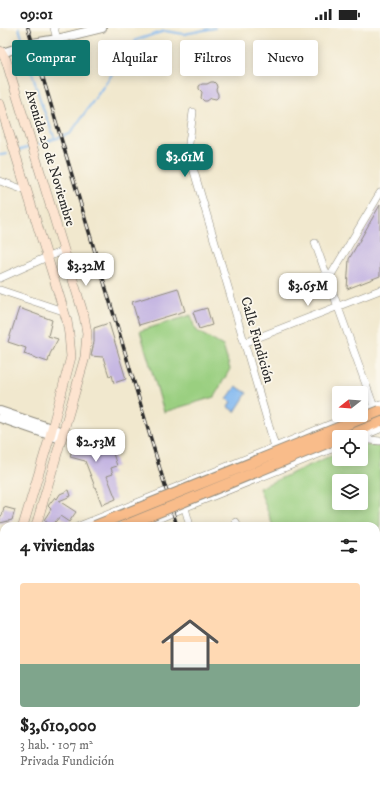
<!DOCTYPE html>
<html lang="es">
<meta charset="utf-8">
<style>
body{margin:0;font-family:"IM FELL DW Pica",serif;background:#f6f6f6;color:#222;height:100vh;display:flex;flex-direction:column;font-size:15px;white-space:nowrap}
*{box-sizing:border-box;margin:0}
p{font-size:13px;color:#767676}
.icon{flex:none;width:22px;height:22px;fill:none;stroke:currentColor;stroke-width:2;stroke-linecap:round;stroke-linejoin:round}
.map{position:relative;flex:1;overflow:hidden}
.sheet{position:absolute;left:0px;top:494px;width:380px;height:268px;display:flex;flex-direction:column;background:#fff;border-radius:12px 12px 0 0;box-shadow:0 2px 10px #0003}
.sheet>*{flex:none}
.hud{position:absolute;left:12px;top:12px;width:356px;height:36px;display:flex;gap:8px}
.needle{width:26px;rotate:253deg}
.controls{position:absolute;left:332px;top:358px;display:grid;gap:8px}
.controls a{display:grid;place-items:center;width:36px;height:36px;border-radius:4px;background:#fff;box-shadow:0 2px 10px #0003;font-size:20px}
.price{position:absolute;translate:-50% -34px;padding:0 9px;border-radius:8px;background:#fff;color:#222;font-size:13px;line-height:26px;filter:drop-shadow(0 1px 2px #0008)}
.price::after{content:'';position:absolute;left:50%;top:24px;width:12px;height:9px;margin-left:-6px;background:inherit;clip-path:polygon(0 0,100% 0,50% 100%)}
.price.selected{background:#0f766e;color:#fff}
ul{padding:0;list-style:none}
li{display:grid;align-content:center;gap:8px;height:212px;padding:0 20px}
li span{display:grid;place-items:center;height:124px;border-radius:4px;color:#555}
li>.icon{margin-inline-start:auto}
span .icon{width:72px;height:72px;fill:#fffc;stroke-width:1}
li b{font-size:17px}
h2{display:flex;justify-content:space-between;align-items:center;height:48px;padding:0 20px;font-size:17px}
.tag{padding:0 14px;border-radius:4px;background:#fff;box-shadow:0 2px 10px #0003;font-size:14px;line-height:36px}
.tag.selected{background:#0f766e;color:#fff}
.status{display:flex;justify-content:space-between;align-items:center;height:28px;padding:0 20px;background:#fff;direction:ltr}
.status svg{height:11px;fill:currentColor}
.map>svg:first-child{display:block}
</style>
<div class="status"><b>09:01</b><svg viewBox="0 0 49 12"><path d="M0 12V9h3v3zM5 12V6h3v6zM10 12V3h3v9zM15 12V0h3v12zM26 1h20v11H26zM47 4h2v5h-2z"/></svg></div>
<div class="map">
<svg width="380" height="762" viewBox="0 0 380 762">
<rect width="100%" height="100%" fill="#fbf7ec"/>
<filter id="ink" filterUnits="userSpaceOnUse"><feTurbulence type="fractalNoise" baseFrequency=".025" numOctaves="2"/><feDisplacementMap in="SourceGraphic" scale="8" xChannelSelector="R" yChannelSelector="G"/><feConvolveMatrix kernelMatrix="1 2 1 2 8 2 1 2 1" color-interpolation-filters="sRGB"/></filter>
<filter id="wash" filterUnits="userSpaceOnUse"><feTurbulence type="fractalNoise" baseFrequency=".012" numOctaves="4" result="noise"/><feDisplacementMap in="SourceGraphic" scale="16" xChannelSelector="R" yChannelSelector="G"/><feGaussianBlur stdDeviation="0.9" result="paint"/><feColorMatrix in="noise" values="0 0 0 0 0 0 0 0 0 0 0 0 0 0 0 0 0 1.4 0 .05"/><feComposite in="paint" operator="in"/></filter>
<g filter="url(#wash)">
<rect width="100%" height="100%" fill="#f1e8ce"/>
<!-- green -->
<path fill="#9acf80" stroke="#627d56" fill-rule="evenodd" d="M191 287 195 302 223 318 230 341 214 369 164 384 140 303Z
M361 416 380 419V590L376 592V498H273L259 460 339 424V431H361ZM339 453H361V475H339Z
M376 745H380V762H320V758H376Z"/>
<!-- water -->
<path fill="#81b8f0" stroke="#56728e" d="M236 358 247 365 235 384 228 379 231 374 227 371Z"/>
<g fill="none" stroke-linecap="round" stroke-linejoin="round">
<!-- stream -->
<path stroke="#81b8f0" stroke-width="2" d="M19 0 23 13
M26 24 41 75 55 111
M39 116 70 106 136 12 165 3 184 6 215 0
M19 122 29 119
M0 127H1L7 126"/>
</g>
<g id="blocks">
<!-- building -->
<path fill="#c5b6e2" d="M211 54H214L216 56 217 59 216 62 218 66V69L216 71 211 70 207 73H204L201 70 202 64 199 61V58L202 56H207Z
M380 177V248L347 261 349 231Z
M178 260 185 283 139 297 132 274Z
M19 280 52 292 48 308 58 311 50 326 48 334 24 326 26 320 8 314Z
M207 280 212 297 199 301 193 284Z
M109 295 126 351 114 355 112 347 109 348 103 329 91 328 94 314V300Z
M85 404 104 409 99 423 111 419 117 438 111 440 113 446 107 448 116 471 102 477 85 433 70 429 76 407 83 409Z
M69 462 71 468 59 473 76 484 69 494 60 488 52 498 44 492 51 481 48 478 55 469 57 471 60 466Z
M4 479 15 482 12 492 0 495V487L2 488Z"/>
</g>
</g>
<g filter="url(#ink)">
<use href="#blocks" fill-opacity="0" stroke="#8e8a7c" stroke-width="1"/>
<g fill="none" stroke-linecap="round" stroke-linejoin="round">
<defs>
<path id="minor" d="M54 0 57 11
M193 84 188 123 275 419
M0 153 27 163
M315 215 374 379
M0 250 47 229 64 223
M328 252 380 165
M0 262 63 283
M244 315 380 262
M361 384 380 376
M360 409 380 401
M361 411 380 413
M185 480 190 498
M236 494 237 498
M79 498 184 456 353 387
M142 498 181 481 339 418
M376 608 380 607
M376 632 380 630
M0 653 4 654
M0 754 4 755
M59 758V762
M107 758V762
M208 758 209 762
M282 758 283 762
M15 762 17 758
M141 762 166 758"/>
<path id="tertiary" d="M2 25 33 15 57 11 102 0
M0 383 63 404
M0 390 61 411"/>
<path id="secondary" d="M0 23 2 25 6 32 84 288 87 305 85 329 36 498
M0 76 67 293 69 306 71 329 50 408 23 498"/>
<path id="primary" d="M341 409 380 393
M0 525 4 522
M0 585 4 569 1 554
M0 637 4 623"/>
</defs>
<!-- minor casing -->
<use href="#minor" stroke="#8e8a7c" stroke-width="8"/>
<!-- tertiary casing -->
<use href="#tertiary" stroke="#8e8a7c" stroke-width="10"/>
<!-- secondary casing -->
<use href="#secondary" stroke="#8e8a7c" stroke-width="10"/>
<!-- primary casing -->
<use href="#primary" stroke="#8e8a7c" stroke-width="12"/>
<!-- minor -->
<use href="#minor" stroke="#fff" stroke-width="7"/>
<!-- tertiary -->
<use href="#tertiary" stroke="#fff" stroke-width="8"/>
<!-- secondary -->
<use href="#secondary" stroke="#fde4d0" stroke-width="9"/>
<!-- primary -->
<use href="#primary" stroke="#f9bc8a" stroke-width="10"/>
<defs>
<path id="rail" d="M28 0 177 498
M250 758 251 762"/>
</defs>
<!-- rail casing -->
<use href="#rail" stroke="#2b2b2b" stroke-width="3.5"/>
<!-- rail -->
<use href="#rail" stroke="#fbf7ec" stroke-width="2" stroke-dasharray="6" stroke-linecap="butt"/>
<defs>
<path id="primary-bridge" d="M95 498 380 383
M124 498 339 410"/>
</defs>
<!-- primary-bridge casing -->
<use href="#primary-bridge" stroke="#8e8a7c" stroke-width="12" stroke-linecap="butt"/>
<!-- primary-bridge -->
<use href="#primary-bridge" stroke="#f9bc8a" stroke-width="10"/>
</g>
</g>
<g text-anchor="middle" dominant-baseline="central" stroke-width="3.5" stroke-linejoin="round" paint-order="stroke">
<!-- street labels -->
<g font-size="14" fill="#2b2b2b" stroke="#fbf7ec">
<text transform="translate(50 130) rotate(73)">Avenida 20 de Noviembre</text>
<text transform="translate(257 312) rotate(74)">Calle Fundición</text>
</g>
</g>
</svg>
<div class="controls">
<a><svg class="needle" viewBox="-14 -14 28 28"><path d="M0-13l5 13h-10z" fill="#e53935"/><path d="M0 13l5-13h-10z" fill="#767676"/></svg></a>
<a><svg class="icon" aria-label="locate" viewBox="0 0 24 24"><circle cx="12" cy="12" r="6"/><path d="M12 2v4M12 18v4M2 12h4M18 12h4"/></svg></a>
<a><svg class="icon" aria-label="layers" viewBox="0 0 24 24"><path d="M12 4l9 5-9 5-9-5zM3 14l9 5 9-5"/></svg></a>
</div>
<b class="price selected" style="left:185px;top:150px">$3.61M</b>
<b class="price" style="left:86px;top:259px">$3.32M</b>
<b class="price" style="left:308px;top:279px">$3.65M</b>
<b class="price" style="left:96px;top:435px">$2.53M</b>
<div class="hud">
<a class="tag selected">Comprar</a>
<a class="tag">Alquilar</a>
<a class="tag">Filtros</a>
<a class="tag">Nuevo</a>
</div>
<section class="sheet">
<h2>4 viviendas<svg class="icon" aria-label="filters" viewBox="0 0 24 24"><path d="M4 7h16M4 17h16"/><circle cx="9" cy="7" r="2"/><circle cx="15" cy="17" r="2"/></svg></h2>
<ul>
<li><span style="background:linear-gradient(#ffd9b3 65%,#7fa58c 0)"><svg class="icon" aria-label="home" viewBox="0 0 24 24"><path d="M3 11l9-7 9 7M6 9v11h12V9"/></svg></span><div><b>$3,610,000</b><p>3 hab. · 107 m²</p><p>Privada Fundición</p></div></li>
</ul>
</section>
</div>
